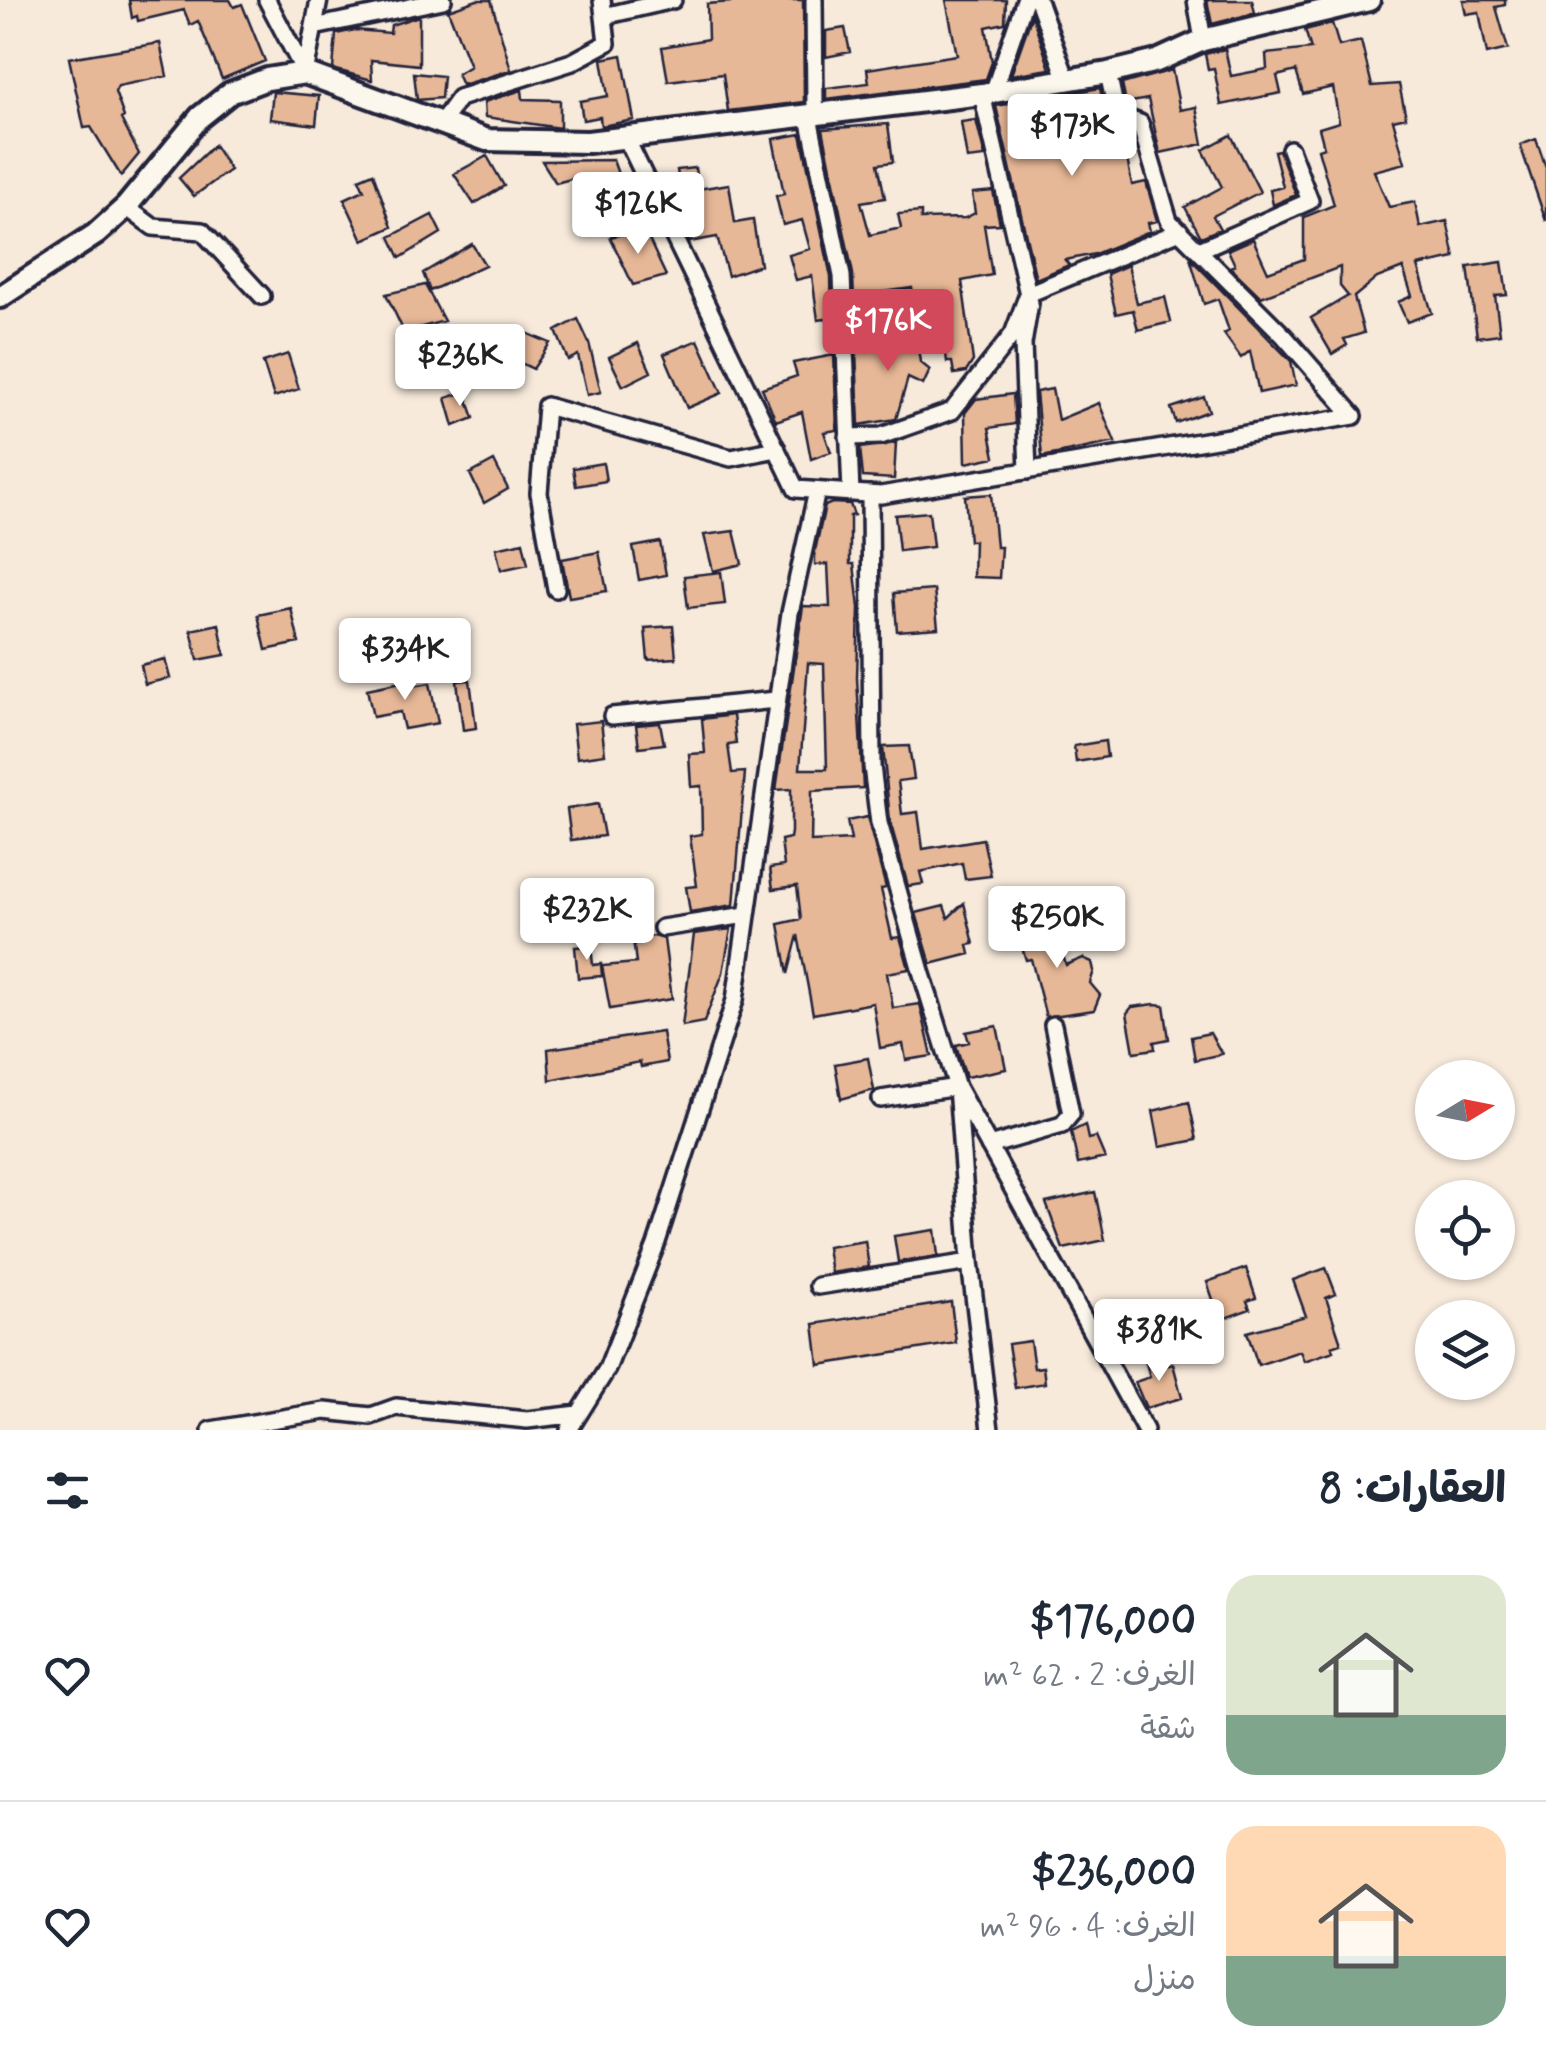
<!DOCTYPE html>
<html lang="ar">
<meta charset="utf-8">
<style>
body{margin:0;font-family:Mynerve,"Playpen Sans Arabic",sans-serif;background:#f2f2f3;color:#1f2937;direction:rtl;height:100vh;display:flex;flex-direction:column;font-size:38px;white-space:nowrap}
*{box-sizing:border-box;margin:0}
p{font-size:32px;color:#747a83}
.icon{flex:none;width:55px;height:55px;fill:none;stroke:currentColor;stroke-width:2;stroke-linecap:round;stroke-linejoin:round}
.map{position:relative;height:1430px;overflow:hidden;direction:ltr}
.drawer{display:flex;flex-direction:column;background:#fff;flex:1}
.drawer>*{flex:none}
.needle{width:65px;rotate:80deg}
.controls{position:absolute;left:1415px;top:1060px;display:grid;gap:20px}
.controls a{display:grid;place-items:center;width:100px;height:100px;border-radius:50%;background:#fff;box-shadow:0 2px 8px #0004;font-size:50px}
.price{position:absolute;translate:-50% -85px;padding:0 22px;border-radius:10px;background:#fff;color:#222;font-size:32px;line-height:65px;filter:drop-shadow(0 2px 5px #0008)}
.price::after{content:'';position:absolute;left:50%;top:60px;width:30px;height:22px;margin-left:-15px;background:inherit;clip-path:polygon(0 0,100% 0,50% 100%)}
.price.on{background:#d1495b;color:#fff}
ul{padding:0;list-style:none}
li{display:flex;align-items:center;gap:30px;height:250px;padding:0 40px}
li+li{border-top:2px solid #e0e1e3}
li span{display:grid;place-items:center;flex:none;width:280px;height:200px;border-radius:30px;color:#555}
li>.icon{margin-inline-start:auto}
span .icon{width:120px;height:120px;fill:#fffc;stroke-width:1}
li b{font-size:42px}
h2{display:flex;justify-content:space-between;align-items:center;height:120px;padding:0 40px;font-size:42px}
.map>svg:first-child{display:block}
</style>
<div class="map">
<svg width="1546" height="1430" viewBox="0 0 1546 1430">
<rect width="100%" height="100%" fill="#f7eadb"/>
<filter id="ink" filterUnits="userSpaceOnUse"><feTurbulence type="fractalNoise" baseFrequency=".01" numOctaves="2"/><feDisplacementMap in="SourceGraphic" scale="20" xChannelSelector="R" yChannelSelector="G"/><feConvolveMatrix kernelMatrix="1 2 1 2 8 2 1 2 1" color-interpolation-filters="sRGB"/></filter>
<g filter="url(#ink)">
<!-- building -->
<path fill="#e7b897" stroke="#22223b" stroke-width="2.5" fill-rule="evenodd" d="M129 0H230L234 7 242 4 265 61 222 79 198 21 190 25 184 10 138 21 137 16 132 18Z
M477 0H491L511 70 462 85 457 74 470 66 448 10Z
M756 0H803L804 102 728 111 723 74 668 81 662 47 708 39 707 4Z
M946 0H1006L1005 23 986 27 992 62 986 79 826 99V88L869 83 867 69 957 55Z
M1207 0H1252L1255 13 1212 24Z
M1463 0H1505V5L1496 7 1508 49 1487 54 1479 12 1466 14Z
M1032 15 1050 69 1011 75Z
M419 16V65L371 60 372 80 333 69 336 34 355 30 390 33 391 25Z
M1332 23 1339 46 1361 41 1372 86 1399 84 1406 117 1393 120 1405 163 1374 171 1389 207 1415 202 1420 227 1447 221 1455 258 1418 266 1432 313 1407 322 1398 302 1412 296 1403 268 1377 278 1354 297 1364 333 1344 339 1347 345 1332 354 1311 318 1348 296 1340 286V267L1261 297 1230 267 1235 265 1228 250 1253 239 1268 272 1304 259V217L1334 205 1318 149 1324 147 1319 128 1339 122 1333 87 1303 94 1296 71 1277 76 1281 93 1221 105 1214 68 1208 69 1205 54 1225 49 1231 76 1267 69 1266 54 1311 49 1305 30Z
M845 28 850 52 826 57V31Z
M160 43 167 76 118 86 115 92 124 117 121 119 139 154 121 176 91 127 84 128 69 58Z
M622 55 634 120 601 126 600 117 583 120 580 101 608 96 602 59Z
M1172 70 1180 110 1196 107 1203 144 1160 153 1148 99 1126 103 1122 84Z
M414 73 443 76 441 98 417 100Z
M1100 88 1106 118 1122 132 1132 185 1146 182 1157 221 1148 223 1150 231 1095 254 1065 260 1069 265 1036 279 996 106Z
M522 90 523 99 560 100V128L485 117 484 102Z
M273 92 319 96 316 125 270 119Z
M976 120 985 157 967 159 961 122Z
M888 124 893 162 878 164 885 198 861 202 870 235 901 228 898 214 921 212V219L965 218 975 213 972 193 993 191 1000 224 984 225 992 275 962 281 973 361 966 372 954 374 952 362H947L938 292 913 295 912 288 875 293 873 304 854 301 853 274 823 129Z
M801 134 831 277 832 318 818 320 812 276 796 280 789 255 810 249 802 220 783 225 776 196 784 194 773 139Z
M1231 135 1260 192 1213 216 1220 229 1201 237 1185 207 1222 187 1203 150Z
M1536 139 1546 168V221L1520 145Z
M214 145 230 170 194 196 179 178Z
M1279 150 1296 195 1273 205 1270 190 1283 187 1274 151Z
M487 156 504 186 474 204 454 174Z
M613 160 618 174 602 176 605 190 591 192 582 176 556 183 542 161Z
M695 168 698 189 729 184 735 223 753 220 760 265 728 276 717 237 689 242 677 170Z
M373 173 392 227 363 240 344 199 364 190 359 179Z
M432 215 441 233 400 258 390 237Z
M644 229 666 276 633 285 610 237Z
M472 244 485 265 430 291 423 273Z
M1190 258 1291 361 1296 385 1259 393 1250 351 1241 358 1224 334 1229 331 1218 299 1204 304Z
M1502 262 1507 295 1495 296 1500 334 1477 337 1468 267Z
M1128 265 1137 303 1165 297 1171 322 1138 330 1133 310 1116 314 1107 274Z
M425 285 444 321 404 332 386 294Z
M578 319 589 343 601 392 587 395 578 355 568 360 556 331Z
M914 320 920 362 930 370 923 385 908 378 896 419 859 425 856 350 890 347 892 323Z
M517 329 550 343 533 369 508 357Z
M698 340 722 393 687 408 664 354Z
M638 343 651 372 623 386 609 357Z
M288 354 299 389 274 397 263 362Z
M834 355 837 430 824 432 831 452 811 459 802 412 776 421 762 388 797 376 793 363Z
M1052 389 1058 420 1099 403 1115 442 1042 457 1036 392Z
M465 392 474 418 454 426 446 398Z
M1013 394 1015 424 989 428 995 457 966 463 965 413 976 399Z
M1204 397 1209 411 1176 423 1171 408Z
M896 443 894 479 863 477 860 448Z
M494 461 508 489 484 503 470 474Z
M603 463 606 481 576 486 573 468Z
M991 494 996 547H1001L999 578 973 577 974 541H969L965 496Z
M832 503 850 504 854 515 850 516V564H854L859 608 857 678 863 788 812 791 811 842 851 840 847 821 867 817 886 888 881 889 892 938 900 937 909 969 887 973 893 1008 920 1004 932 1056 906 1060 903 1044 880 1048 873 1003 813 1014 798 935 788 974 779 924 801 919 797 886 773 889 770 868 784 866 781 840 790 838 791 832V789L776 790 803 606 830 607 828 564 815 565V551L825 506ZM808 663 824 664 827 769H800Z
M929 512 933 547 899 551 895 515Z
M734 531 742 564 713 571 704 535Z
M523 542 528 564 501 570 496 548Z
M660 542 666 575 639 580 633 547Z
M599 552 607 591 569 597 562 559Z
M721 572 725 604 688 608 684 576Z
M934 590 938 628 897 631 894 593Z
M291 608 299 643 266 650 258 615Z
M219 624 225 655 198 660 191 630Z
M673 626 676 658 648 660 645 628Z
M165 659 170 678 145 684 141 665Z
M470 680 476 728 463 730 457 681Z
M406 681 407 687 430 683 438 723 404 729 400 712 373 717 367 689Z
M733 715 736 744 728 745 732 773 745 772 734 905 690 912 686 887 697 886 690 836 702 834 701 786 691 787 689 754 705 753 702 719Z
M601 721 605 754 577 758 573 724Z
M660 723 664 744 639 747 636 725Z
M1105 741 1107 757 1076 762 1074 746Z
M909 746 914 779 898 781 902 814 918 812 923 849 983 839 991 876 965 879 962 863 920 872 923 884 908 886 890 821 883 747Z
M598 804 604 836 571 840 567 809Z
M964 903 974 944 968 945 970 954 931 964 916 913 944 906 948 918Z
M1050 915 1066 965 1083 958 1092 962 1094 971 1090 983 1100 995 1094 1010 1046 1017 1031 959 1026 960 1015 926Z
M731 929 723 973 704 1022 682 1026 694 934Z
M654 936 664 939 672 999 610 1009 602 966 636 963 633 939Z
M591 946 593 965 601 964 602 976 578 978 575 947Z
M1155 1004 1164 1005 1169 1039 1154 1042 1155 1049 1134 1052 1127 1013 1132 1007Z
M997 1026 1006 1069 966 1077 956 1045 969 1042 966 1032Z
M662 1032 667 1062 641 1067 640 1062 550 1080 548 1049Z
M1210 1033 1222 1054 1195 1060 1191 1037Z
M868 1058 874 1090 841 1099 835 1064Z
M1189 1102 1197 1140 1160 1147 1153 1111Z
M1085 1125 1088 1139 1096 1137 1105 1158 1078 1164 1071 1132Z
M1095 1192 1105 1240 1063 1249 1046 1203Z
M935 1230 938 1256 898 1262 894 1236Z
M865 1241 869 1267 831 1273 827 1247Z
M1246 1268 1256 1298 1247 1301 1250 1309 1220 1320 1207 1282Z
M1326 1268 1336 1294 1326 1298 1341 1343 1332 1346 1334 1351 1304 1361 1300 1351 1258 1365 1247 1332 1306 1316 1293 1280Z
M951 1302 956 1343 819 1365 814 1324Z
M1030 1341 1034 1368 1043 1367 1045 1383 1015 1388 1008 1344Z
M1162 1355 1165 1366 1173 1364 1182 1398 1146 1408 1135 1382 1150 1377 1145 1360Z"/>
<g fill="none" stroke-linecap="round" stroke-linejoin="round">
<defs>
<path id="street" d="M267 0 305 73
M814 0 815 107 809 117 842 276 851 493
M1038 0 1067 80
M1196 0 1203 40
M604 16 673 0
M314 27 443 0
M305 73 319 0
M993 93 1025 0
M982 94 1030 303 1023 344 1028 471
M440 124 459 98 572 62 607 43 602 0
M626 138 796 489 881 495 1354 416 1284 336 1169 221 1140 123 1117 115 1108 73
M126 207 153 227 202 231 262 296
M1199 250 1310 201 1290 149
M848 437 881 436 952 411 1013 334 1028 294 1180 231
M870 494 872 766 879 823 921 971 957 1087 1145 1430
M556 589 539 493 546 406 731 458 777 449
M612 716 776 700
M662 928 746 915
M881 1099 957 1087 970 1262 990 1430
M989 1146 1062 1125 1071 1114 1053 1025
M818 1286 970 1262
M211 1430 325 1411 371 1416 396 1407 527 1420 579 1414
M569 1430 607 1369 656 1245 735 1000 790 613 817 491"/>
<path id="secondary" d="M0 297 96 234 126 207 200 117 230 93 267 79 305 73 487 140 588 142 982 94 1108 73 1157 61 1203 40 1369 0"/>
</defs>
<!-- street casing -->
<use href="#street" stroke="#22223b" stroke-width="22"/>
<!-- secondary casing -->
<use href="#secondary" stroke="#22223b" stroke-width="28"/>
<!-- street -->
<use href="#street" stroke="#fbf7ec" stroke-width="15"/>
<!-- secondary -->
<use href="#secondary" stroke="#fbf7ec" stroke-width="20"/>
</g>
</g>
</svg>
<div class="controls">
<a><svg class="needle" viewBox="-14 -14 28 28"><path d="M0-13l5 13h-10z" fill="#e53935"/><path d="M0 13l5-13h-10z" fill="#747a83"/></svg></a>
<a><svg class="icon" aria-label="locate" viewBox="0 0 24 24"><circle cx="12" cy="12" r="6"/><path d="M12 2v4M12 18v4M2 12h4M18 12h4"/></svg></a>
<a><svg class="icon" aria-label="layers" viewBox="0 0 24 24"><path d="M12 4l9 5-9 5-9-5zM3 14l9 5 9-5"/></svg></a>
</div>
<b class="price" style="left:1072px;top:179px">$173K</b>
<b class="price" style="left:638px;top:257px">$126K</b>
<b class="price on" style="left:888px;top:374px">$176K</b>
<b class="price" style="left:460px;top:409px">$236K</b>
<b class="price" style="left:405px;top:703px">$334K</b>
<b class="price" style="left:587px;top:963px">$232K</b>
<b class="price" style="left:1057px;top:971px">$250K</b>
<b class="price" style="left:1159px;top:1384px">$381K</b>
</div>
<section class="drawer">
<h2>العقارات: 8<svg class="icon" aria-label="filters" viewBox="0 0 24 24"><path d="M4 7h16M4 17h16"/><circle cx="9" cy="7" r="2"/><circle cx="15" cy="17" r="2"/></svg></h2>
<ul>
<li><span style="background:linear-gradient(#dfe7d0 70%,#7fa58c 0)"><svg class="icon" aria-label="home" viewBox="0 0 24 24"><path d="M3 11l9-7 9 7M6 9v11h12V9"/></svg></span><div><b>$176,000</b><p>الغرف: 2 · 62 m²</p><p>شقة</p></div><svg class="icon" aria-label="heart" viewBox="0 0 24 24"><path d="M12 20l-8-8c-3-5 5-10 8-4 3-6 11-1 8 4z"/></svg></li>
<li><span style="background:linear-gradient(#ffd9b3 65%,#7fa58c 0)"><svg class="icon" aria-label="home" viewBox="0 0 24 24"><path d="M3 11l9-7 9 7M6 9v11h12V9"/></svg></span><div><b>$236,000</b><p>الغرف: 4 · 96 m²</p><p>منزل</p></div><svg class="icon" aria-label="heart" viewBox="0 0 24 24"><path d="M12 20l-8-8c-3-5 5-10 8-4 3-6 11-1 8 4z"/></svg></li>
</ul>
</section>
